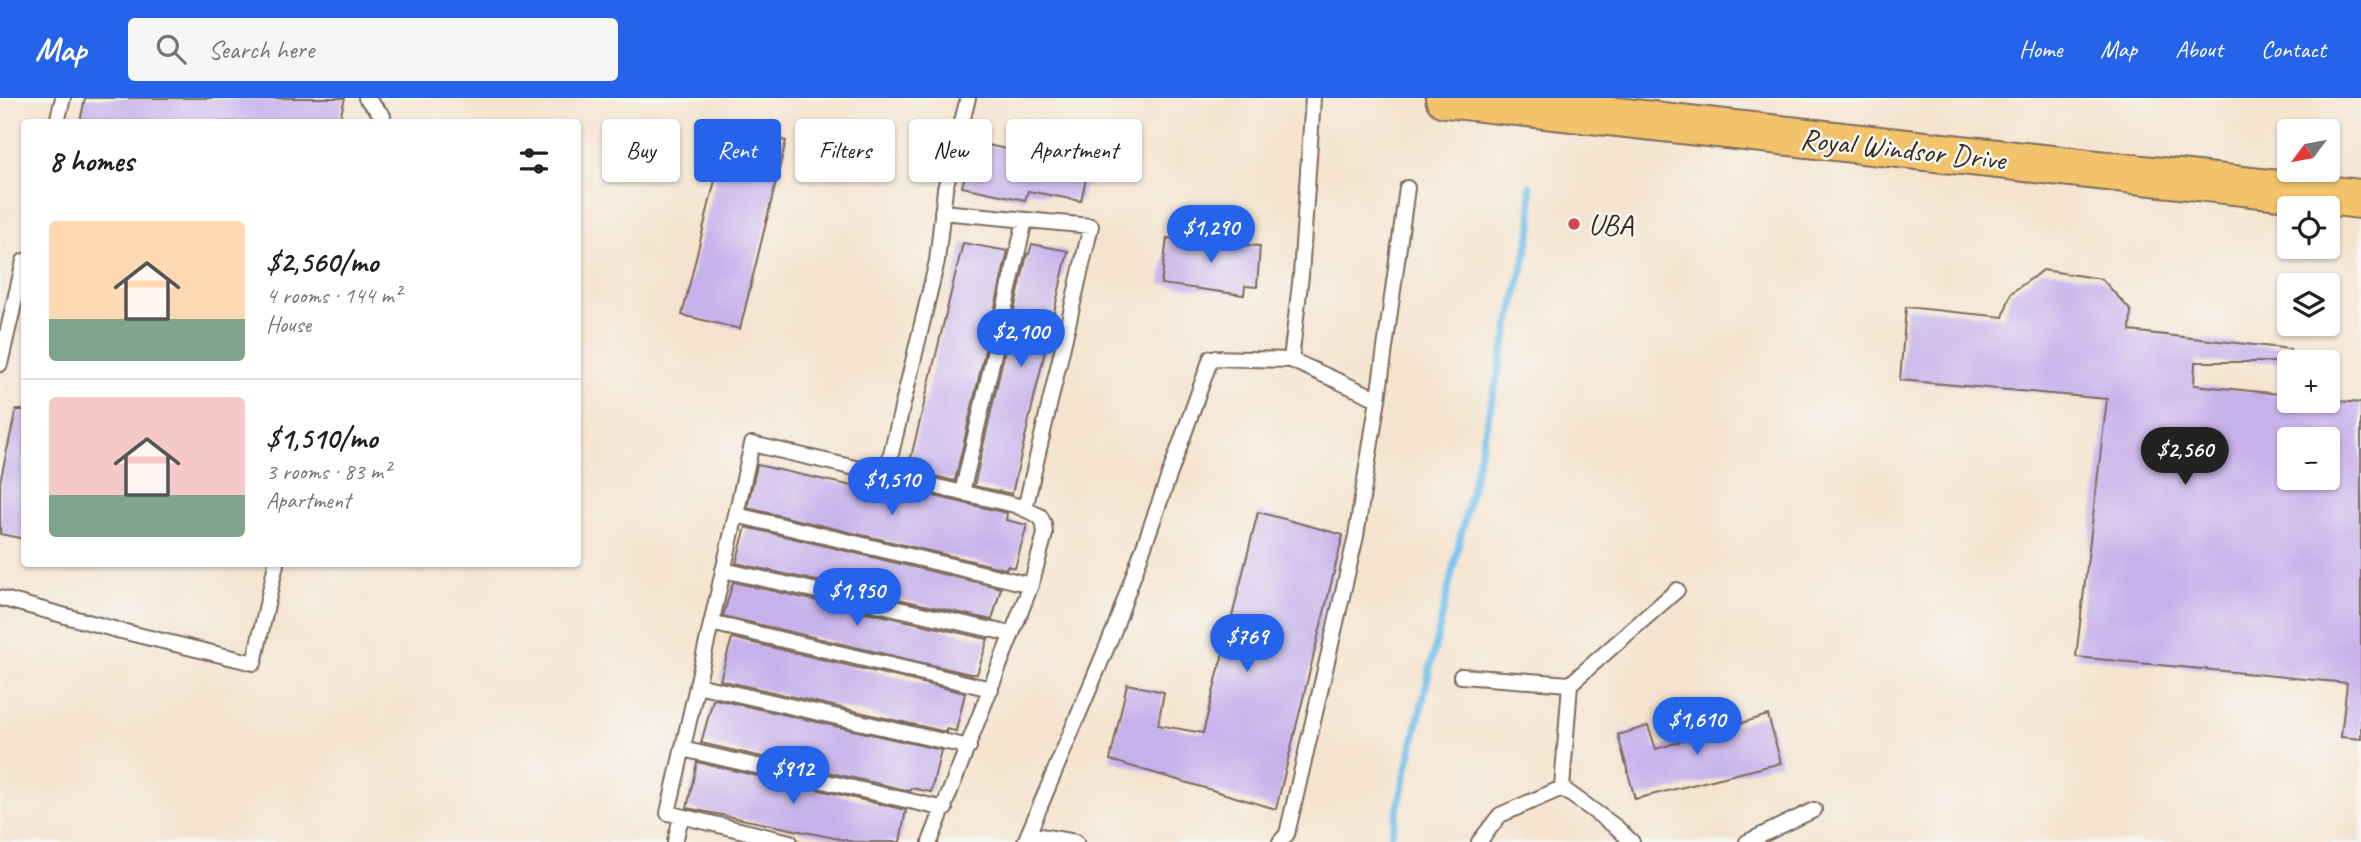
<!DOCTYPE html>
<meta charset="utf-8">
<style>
body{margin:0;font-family:Caveat,sans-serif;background:#f6f6f6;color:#222;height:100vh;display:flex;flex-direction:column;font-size:26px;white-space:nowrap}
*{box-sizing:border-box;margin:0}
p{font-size:23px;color:#767676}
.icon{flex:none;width:38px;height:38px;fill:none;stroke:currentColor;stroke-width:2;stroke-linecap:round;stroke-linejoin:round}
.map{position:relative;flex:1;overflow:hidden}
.sheet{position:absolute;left:21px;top:21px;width:560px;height:448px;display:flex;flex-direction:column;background:#fff;border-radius:7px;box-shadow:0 2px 5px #0004}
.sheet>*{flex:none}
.top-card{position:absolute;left:602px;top:21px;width:665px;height:63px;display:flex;gap:14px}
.needle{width:46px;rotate:238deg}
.controls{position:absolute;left:2277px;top:21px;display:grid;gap:14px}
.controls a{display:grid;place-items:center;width:63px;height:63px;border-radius:7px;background:#fff;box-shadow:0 2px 5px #0004;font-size:35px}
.price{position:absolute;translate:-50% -60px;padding:0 16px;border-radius:24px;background:#2563eb;color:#fff;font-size:23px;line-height:46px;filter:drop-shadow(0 2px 4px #0008)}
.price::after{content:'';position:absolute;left:50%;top:42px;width:21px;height:16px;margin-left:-10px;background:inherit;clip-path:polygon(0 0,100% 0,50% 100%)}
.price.current{background:#222;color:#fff}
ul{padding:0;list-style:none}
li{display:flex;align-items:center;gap:21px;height:175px;padding:0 28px}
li+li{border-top:2px solid #e0e0e0}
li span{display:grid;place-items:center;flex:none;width:196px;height:140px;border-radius:7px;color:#555}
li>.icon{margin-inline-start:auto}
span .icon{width:84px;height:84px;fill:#fffc;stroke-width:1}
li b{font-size:30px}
h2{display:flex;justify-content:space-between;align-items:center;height:84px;padding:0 28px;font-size:30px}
.tag{padding:0 24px;border-radius:7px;background:#fff;box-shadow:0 2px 5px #0004;font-size:24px;line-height:63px}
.tag.current{background:#2563eb;color:#fff}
header{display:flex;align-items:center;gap:42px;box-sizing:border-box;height:98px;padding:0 35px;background:#2563eb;color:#fff}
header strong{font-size:33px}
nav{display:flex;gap:38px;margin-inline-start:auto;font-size:24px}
.search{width:490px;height:63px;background:#f6f6f6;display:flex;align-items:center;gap:18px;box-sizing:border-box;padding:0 24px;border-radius:7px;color:#767676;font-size:26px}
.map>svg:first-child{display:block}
</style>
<header>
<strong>Map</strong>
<div class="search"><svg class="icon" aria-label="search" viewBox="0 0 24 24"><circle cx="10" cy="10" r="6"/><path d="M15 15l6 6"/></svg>Search here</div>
<nav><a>Home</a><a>Map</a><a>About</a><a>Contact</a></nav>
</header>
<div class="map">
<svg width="2361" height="744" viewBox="0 0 2361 744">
<rect width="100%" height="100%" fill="#f6f6f2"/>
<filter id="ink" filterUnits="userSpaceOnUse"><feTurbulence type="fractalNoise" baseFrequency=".0143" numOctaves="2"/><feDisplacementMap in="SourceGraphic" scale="14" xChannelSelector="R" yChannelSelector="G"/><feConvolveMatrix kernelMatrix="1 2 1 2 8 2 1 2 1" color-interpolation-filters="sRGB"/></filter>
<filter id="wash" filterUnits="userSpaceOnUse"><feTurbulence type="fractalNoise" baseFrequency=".00686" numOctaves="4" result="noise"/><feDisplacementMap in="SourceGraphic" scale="28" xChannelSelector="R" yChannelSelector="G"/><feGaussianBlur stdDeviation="1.57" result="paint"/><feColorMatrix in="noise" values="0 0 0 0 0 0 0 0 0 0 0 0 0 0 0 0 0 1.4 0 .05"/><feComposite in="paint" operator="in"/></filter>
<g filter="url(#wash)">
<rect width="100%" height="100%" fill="#f4e4cf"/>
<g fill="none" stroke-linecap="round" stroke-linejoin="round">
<!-- stream -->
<path stroke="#70beeb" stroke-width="7" d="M1390 744 1532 129 1530 88"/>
</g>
<g id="blocks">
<!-- building -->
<path fill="#c7b1eb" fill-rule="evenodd" d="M85 0H345L339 24H80Z
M728 29 786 43 740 231 682 217Z
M973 44 1089 68 1081 103 1028 93 1025 102 962 89Z
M1209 139 1230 141V146L1260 148 1257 189 1245 188 1244 197 1161 186 1167 140 1209 144Z
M963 145 1008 153 955 383 908 372Z
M1032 146 1068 153 1012 396 974 388 1027 156H1029Z
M2043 172 2102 181 2131 213 2130 233 2290 251V264H2195L2194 287 2289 297V303L2328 302 2361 305V641L2341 639 2347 585 2076 559 2107 301 1900 282 1906 209 2003 219 2011 195ZM2289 341H2328V380H2289Z
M16 312H24V441L0 436V384Z
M757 367 902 399 904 391 1007 415 1006 422 1027 427 1015 470 1007 468 1006 471 747 410Z
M1258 414 1343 437 1276 711 1110 662 1127 586 1164 594 1158 627 1203 635Z
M746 429 1001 490 992 522 736 465Z
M733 484 987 541H988L977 576H970L723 518Z
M732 540 965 595 956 633 946 631V634L720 582Z
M715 601 941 652 931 694 911 690 910 693 701 645 713 602Z
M1768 617 1781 665 1635 701 1618 637 1648 628 1656 651Z
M697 664 906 712 900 744H854L687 710Z"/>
</g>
</g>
<g filter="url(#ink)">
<use href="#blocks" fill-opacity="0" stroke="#7c6b5c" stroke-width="2"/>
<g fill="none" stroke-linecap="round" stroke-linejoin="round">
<defs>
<path id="service" d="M366 0 383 18 382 24
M57 24 63 0
M942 114 1091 128 1025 411
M1291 262 1378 301
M0 266 24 163
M886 377 937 163 945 91 968 0
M962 395 1025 122
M736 417 1031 487
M723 472 1011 536
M0 500 117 532 254 565 276 466
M711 525 991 591
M1461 578 1570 586
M697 587 969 649
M682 651 945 711
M1562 690 1616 729 1632 744
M1028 736 1076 744
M675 744 681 719
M790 744 668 715 752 346 1015 407 1040 418 1044 426 1045 436 1031 487 930 744
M1025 744 1114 532 1211 260 1291 262 1301 177 1313 0
M1280 744 1287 736 1356 438 1378 301 1407 90
M1479 744 1500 717 1562 690 1570 586 1677 492
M1747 744 1814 712"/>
<path id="primary" d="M1445 0 2361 101"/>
</defs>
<!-- service casing -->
<use href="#service" stroke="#7c6b5c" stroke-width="18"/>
<!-- primary casing -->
<use href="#primary" stroke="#7c6b5c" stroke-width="42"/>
<!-- service -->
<use href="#service" stroke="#fff" stroke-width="14"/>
<!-- primary -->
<use href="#primary" stroke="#f2c36a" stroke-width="38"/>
</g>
</g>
<!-- markers -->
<circle fill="#d1495b" stroke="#f6f6f2" stroke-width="2.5" cx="1574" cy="126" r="7"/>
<g text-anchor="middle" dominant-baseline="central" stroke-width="5" stroke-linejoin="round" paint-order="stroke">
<!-- street labels -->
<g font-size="30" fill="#3b2a1e" stroke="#f6f6f2">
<text transform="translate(1903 51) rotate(6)">Royal Windsor Drive</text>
</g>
<!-- poi labels -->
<g font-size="30" fill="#3b2a1e" stroke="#f6f6f2" text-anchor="start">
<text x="1588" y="126">UBA</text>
</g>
</g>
</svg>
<div class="controls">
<a><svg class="needle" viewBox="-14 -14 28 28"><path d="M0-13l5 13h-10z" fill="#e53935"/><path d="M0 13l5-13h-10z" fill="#767676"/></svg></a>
<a><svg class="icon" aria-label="locate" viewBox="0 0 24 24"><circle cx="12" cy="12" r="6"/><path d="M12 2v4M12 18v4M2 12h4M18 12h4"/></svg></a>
<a><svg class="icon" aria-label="layers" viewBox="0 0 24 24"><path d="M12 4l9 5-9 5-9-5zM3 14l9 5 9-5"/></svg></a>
<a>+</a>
<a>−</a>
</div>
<b class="price" style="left:1211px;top:167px">$1,290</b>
<b class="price" style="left:1021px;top:271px">$2,100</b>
<b class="price current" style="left:2185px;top:389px">$2,560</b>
<b class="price" style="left:892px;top:419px">$1,510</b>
<b class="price" style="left:857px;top:530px">$1,950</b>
<b class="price" style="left:1247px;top:576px">$769</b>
<b class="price" style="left:1697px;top:659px">$1,610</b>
<b class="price" style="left:793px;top:708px">$912</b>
<div class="top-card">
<a class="tag">Buy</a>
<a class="tag current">Rent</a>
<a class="tag">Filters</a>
<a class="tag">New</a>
<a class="tag">Apartment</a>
</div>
<section class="sheet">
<h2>8 homes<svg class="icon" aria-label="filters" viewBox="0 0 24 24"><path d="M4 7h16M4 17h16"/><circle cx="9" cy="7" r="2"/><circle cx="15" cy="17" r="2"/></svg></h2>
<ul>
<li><span style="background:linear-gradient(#ffd9b3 70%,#7fa58c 0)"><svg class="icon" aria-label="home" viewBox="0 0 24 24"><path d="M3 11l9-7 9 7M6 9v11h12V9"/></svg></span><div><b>$2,560/mo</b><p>4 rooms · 144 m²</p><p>House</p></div></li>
<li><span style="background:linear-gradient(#f6c9c9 70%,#7fa58c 0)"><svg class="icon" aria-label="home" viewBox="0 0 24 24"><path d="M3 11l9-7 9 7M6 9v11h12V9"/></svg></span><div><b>$1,510/mo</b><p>3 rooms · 83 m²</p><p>Apartment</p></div></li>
</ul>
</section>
</div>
